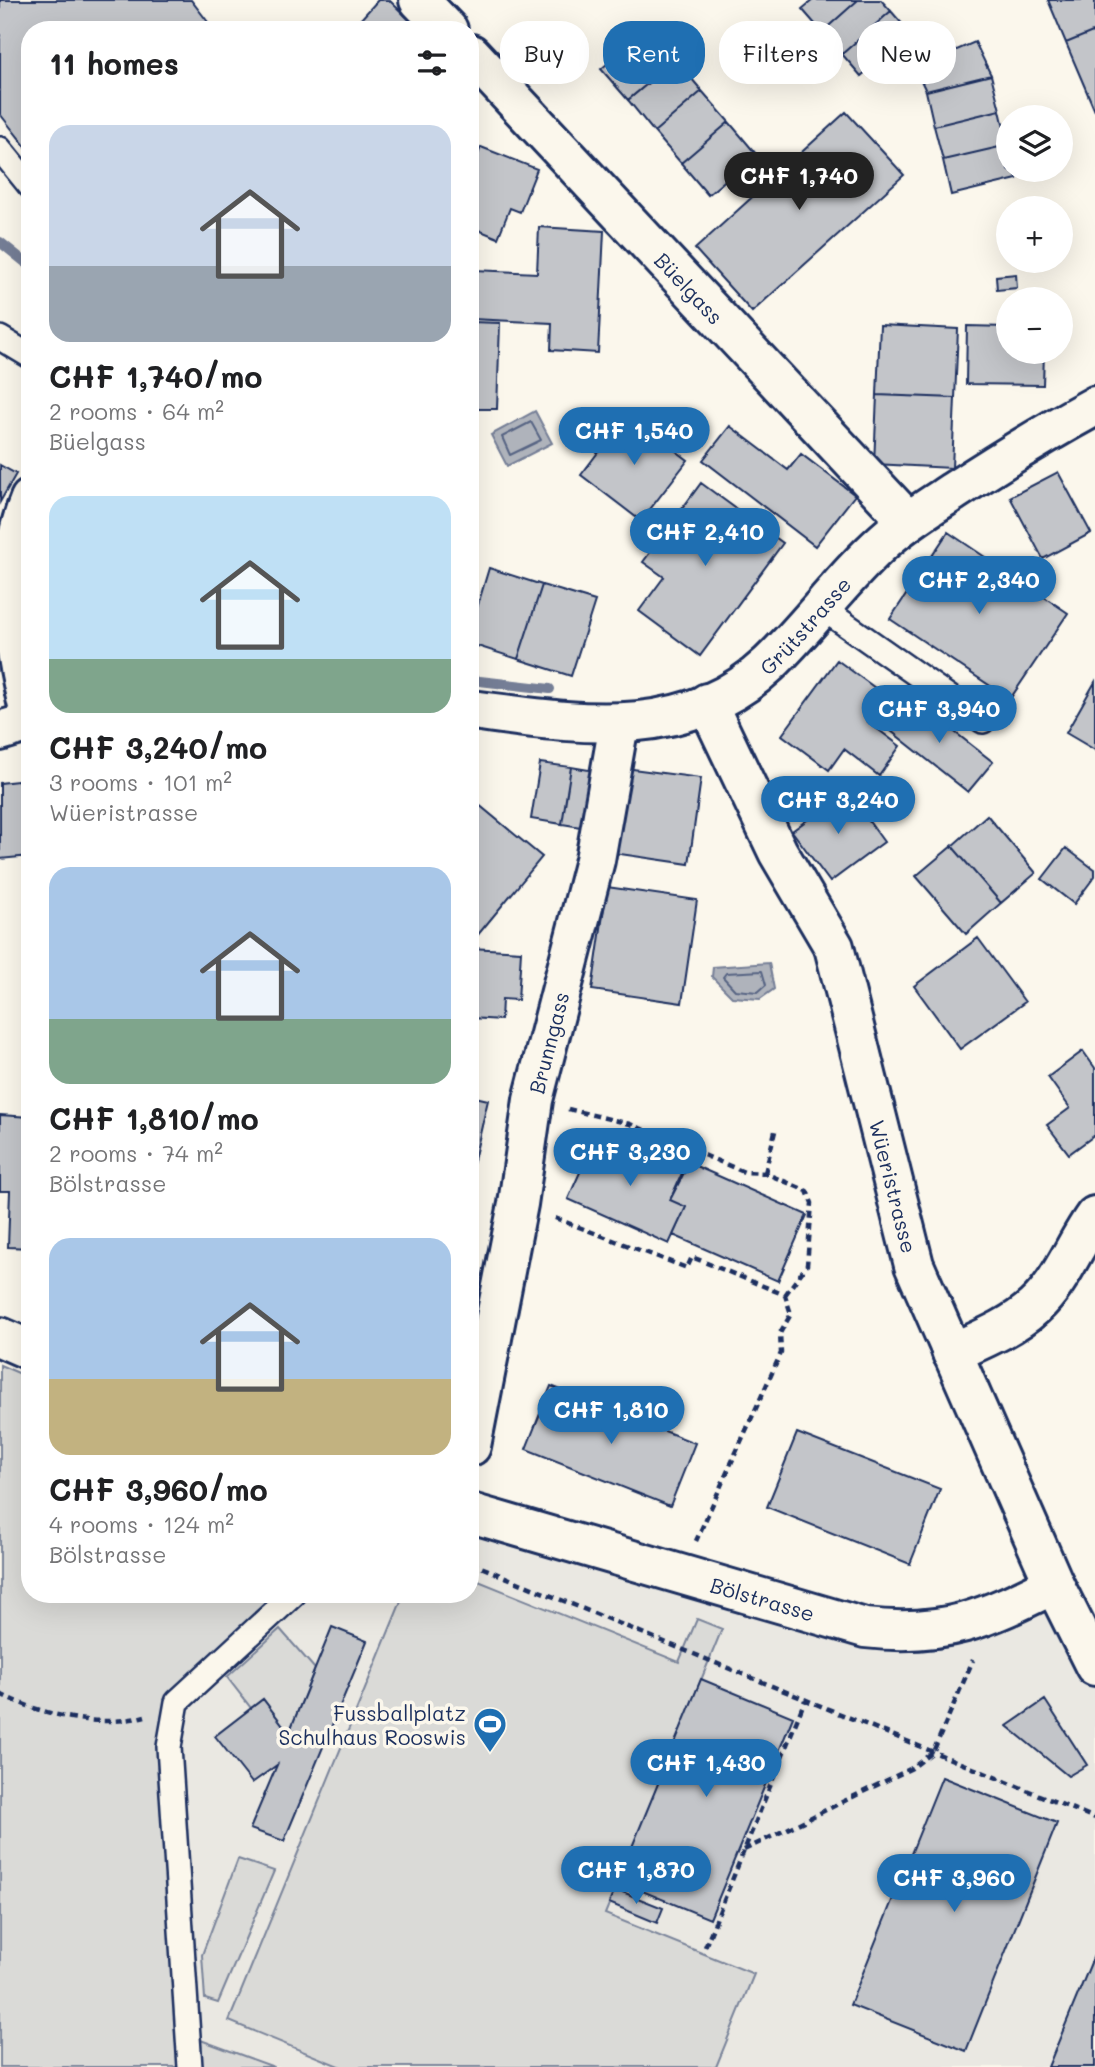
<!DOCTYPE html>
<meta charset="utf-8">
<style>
body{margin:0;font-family:Mali,sans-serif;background:#f6f6f6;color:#202124;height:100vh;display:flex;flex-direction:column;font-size:26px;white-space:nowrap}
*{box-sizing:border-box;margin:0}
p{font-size:23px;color:#757577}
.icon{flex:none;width:38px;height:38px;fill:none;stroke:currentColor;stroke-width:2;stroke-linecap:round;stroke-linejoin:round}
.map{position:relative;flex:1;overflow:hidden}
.drawer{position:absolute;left:21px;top:21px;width:458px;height:1582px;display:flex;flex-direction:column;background:#fff;border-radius:28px;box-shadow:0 7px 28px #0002}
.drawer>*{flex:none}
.guide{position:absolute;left:500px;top:21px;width:488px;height:63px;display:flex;gap:14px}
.controls{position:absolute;left:996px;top:105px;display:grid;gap:14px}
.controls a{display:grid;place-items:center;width:77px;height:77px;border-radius:50%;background:#fff;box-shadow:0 7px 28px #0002;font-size:35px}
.price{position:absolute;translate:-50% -60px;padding:0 16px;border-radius:24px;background:#1f6fb2;color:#fff;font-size:23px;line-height:46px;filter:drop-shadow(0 2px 4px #0008)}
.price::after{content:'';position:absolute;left:50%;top:42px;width:21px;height:16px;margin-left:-10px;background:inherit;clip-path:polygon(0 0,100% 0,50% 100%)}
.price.current{background:#222;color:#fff}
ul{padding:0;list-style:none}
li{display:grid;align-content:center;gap:14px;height:371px;padding:0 28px}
li span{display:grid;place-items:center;height:217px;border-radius:21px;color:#555}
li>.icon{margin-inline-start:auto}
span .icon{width:126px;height:126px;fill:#fffc;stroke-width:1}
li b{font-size:30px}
h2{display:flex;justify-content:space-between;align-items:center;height:84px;padding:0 28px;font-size:30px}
.pill{padding:0 24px;border-radius:28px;background:#fff;box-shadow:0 7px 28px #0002;font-size:24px;line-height:63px}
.pill.current{background:#1f6fb2;color:#fff}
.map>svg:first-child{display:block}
</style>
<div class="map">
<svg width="1095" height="2067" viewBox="0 0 1095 2067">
<rect width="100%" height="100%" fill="#fbf7ec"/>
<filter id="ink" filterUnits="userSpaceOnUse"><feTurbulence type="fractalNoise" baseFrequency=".0143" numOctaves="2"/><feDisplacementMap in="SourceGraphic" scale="14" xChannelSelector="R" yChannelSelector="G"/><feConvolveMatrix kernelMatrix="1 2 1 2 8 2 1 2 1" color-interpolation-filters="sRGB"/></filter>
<g filter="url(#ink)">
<!-- built -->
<path fill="#eae8e2" d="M471 1513 865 1628 1054 1584 1095 1666V2067H274L187 2036 177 1702 294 1594H471Z"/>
<!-- green -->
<path fill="#dadad7" stroke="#7a849a" stroke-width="2" d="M0 1365 30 1378V1594H294L177 1702 187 2035 274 2067H0Z
M471 1578 679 1662 697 1619 722 1629 605 1914 754 1974 716 2067H341L229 2021 404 1594H471Z
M280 1629 315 1669 289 1733 263 1699 251 1708 227 1677Z
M238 1859 274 1871 218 2003 205 1999 202 1955Z"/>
<!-- water -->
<path fill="#afb3bb" stroke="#747e96" stroke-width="2" d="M535 411 552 443 507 466 491 435Z
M769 963 774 989 760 999 732 997 712 977 713 967Z"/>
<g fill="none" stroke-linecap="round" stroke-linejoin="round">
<!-- shore -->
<path stroke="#566483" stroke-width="2" d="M531 422 541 440 510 455 502 437Z
M762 971 766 985 758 992 735 990 723 977 726 973Z"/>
<!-- stream -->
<path stroke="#747e96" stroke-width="10" d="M0 242 30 266
M471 680 550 689"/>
</g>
<!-- building -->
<path fill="#c3c5c9" stroke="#1b2f5e" stroke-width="2" d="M0 0H191L208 22 199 30H30V152L0 114Z
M378 0H389L420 30H370L360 20Z
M813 0H858L822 32 802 9Z
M858 0H881L891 11 842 54 822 32Z
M1048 0H1095V31L1066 43Z
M891 11 910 33 861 76 842 54Z
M649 28 676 60 628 100 601 69Z
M1095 31V111L1066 43Z
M975 42 991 75 926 91 915 68Z
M676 60 702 91 654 132 628 100Z
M991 75 1000 110 934 126 926 91Z
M702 91 729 122 681 163 654 132Z
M1000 110 1008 145 943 160 934 126Z
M846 112 904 175 752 312 695 249Z
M729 122 756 154 708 195 681 163Z
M1008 145V170H1015L1017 179 951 195 943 160Z
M481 147 537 169 520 212 510 208 498 238 471 227V172Z
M539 227 604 231 598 353 551 350 552 323 472 319 475 270 537 273Z
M1016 274 1017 288 997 290 996 276Z
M471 322 500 323 497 409H471Z
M880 325 958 329 955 398 877 395Z
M967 326 1008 327V352H1044L1043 385 966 384Z
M877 395 955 398 952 468 874 464Z
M627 414 688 460 641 521 581 475Z
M730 426 788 470 801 454 855 495 815 546 703 460Z
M0 465 16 474 0 502Z
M1058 472 1091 533 1043 559 1010 497Z
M701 483 783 543 700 656 639 611 664 577 643 562Z
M948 532 1068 613 1010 699 890 619Z
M489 568 542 585 518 659 471 644V628Z
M542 585 595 601 571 676 518 659Z
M837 660 886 696 867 721 900 746 879 776 844 749 829 770 782 735Z
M1095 682V750L1066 733Z
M910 697 993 762 968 792 886 727Z
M540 763 571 767 562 824 531 819Z
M571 767 601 772 593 829 562 824Z
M625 768 701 778 689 864 613 853Z
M26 780 30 856 0 859V783Z
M847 791 884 842 830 882 792 831Z
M472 799 542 857 472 942 471 941Z
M987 815 1036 873 1001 903 952 846Z
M952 846 1001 903 966 934 916 876Z
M1066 848 1095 870V876L1074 904 1042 879Z
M607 887 697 900 682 1003 592 990Z
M978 938 1025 1002 960 1049 914 986Z
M471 948 521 951 518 1000 502 999 501 1020 471 1018Z
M1083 1051 1095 1068V1135L1069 1154 1047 1125 1070 1108 1048 1077Z
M471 1096 488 1100 471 1173Z
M0 1115 30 1117V1248L8 1247 10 1191H0Z
M598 1132 683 1171 670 1200 686 1207 669 1244 568 1199Z
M689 1163 807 1215 778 1281 673 1235 686 1207 670 1200Z
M551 1386 695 1443 670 1506 526 1449Z
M797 1433 940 1489 910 1564 767 1507Z
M332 1627 367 1641 284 1841 250 1829 277 1765 252 1783 215 1736 263 1699 289 1733Z
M701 1679 793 1717 710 1919 618 1881Z
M1045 1700 1087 1765 1068 1776 1007 1726Z
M942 1777 1057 1823 966 2051 850 2005Z
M615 1889 663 1908 657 1923 609 1903Z
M1095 1953V2067H1048Z"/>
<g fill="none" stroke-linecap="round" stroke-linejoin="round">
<defs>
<path id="service" d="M0 149 30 186
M0 338 30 356
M822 608 983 721
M190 2067 169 1747 177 1702 294 1594"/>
<g id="minor">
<path d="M419 0 448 30"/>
<path id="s1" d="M471 54 908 521"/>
<path d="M30 499C0 572 12 639 30 715"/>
<path d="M0 1337 30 1350"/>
<path d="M952 1353C980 1340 1011 1328 1034 1307 1061 1283 1074 1245 1095 1216"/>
<path id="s2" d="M471 1446 518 1204 533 1100 595 860 619 724"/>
<path id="s3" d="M471 1513 865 1628C946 1637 984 1619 1054 1584"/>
</g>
<g id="tertiary">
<path id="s4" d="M707 703 778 852 834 947 914 1265 1054 1584 1095 1666"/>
</g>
<g id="secondary">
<path id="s5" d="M471 710C574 723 684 744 769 664 810 625 843 577 885 540 906 521 931 506 954 491 1000 461 1047 432 1095 406"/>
<path d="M0 731 30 722"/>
</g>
</defs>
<!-- service casing -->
<use href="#service" stroke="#1b2f5e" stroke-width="28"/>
<!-- minor casing -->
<use href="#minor" stroke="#1b2f5e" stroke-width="44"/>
<!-- tertiary casing -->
<use href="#tertiary" stroke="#1b2f5e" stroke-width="44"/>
<!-- secondary casing -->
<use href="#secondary" stroke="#1b2f5e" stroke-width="44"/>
<!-- path -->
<path stroke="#1b2f5e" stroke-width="4.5" stroke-dasharray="7 5" stroke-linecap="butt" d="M568 1109 630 1124 744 1172 765 1173 807 1191 812 1203 807 1265 785 1295
M765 1173 776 1127
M555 1218 687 1268 692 1257 785 1295 791 1314 780 1333 781 1353 696 1541
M471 1563 1095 1818
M0 1694C43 1715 98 1729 145 1716
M744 1850 912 1768 933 1752 973 1660
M705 1947 805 1700"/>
<!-- service -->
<use href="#service" stroke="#fbf7ec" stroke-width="23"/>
<!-- minor -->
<use href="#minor" stroke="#fbf7ec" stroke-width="38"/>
<!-- tertiary -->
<use href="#tertiary" stroke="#fbf7ec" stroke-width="38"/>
<!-- secondary -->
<use href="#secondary" stroke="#fbf7ec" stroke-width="38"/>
</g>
</g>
<!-- icons -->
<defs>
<symbol id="stadium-pin" viewBox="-11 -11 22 30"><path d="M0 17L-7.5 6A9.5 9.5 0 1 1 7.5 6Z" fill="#1f6fb2" stroke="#fbf7ec"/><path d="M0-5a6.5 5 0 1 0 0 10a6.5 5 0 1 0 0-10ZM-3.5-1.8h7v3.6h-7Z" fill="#fff"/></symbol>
</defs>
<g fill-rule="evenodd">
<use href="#stadium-pin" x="471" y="1705" width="38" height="52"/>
</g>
<g text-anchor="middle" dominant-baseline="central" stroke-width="7" stroke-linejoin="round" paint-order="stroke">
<!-- street labels -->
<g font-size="21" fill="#1b2f5e" stroke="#fbf7ec">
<text stroke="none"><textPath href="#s1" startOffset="320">Büelgass</textPath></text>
<text stroke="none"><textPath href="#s5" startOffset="366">Grütstrasse</textPath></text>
<text stroke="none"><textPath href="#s2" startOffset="411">Brunngass</textPath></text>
<text stroke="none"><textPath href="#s4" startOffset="522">Wüeristrasse</textPath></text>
<text stroke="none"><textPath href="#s3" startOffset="304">Bölstrasse</textPath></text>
</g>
<!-- poi labels -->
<g font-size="21" fill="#1b2f5e" stroke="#fbf7ec" text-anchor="end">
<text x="466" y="1712">Fussballplatz<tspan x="466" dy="24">Schulhaus Rooswis</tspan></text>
</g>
</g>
</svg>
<div class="controls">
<a><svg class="icon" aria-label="layers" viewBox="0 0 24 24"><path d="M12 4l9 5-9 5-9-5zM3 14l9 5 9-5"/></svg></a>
<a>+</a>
<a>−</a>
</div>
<b class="price current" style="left:799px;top:212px">CHF 1,740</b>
<b class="price" style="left:634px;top:467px">CHF 1,540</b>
<b class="price" style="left:705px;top:568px">CHF 2,410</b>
<b class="price" style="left:979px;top:616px">CHF 2,340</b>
<b class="price" style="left:939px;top:745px">CHF 3,940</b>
<b class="price" style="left:838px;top:836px">CHF 3,240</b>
<b class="price" style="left:630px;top:1188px">CHF 3,230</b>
<b class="price" style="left:611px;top:1446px">CHF 1,810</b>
<b class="price" style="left:706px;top:1799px">CHF 1,430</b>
<b class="price" style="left:636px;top:1906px">CHF 1,870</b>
<b class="price" style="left:954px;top:1914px">CHF 3,960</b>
<div class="guide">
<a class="pill">Buy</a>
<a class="pill current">Rent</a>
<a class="pill">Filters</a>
<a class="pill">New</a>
</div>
<section class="drawer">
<h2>11 homes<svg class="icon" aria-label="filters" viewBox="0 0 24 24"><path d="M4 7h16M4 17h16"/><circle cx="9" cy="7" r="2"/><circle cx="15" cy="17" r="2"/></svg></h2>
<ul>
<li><span style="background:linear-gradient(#c9d6e8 65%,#9aa5b1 0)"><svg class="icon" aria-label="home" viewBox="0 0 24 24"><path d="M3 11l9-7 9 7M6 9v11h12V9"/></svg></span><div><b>CHF 1,740/mo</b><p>2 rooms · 64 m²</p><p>Büelgass</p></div></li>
<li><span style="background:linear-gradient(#bfe0f5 75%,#7fa58c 0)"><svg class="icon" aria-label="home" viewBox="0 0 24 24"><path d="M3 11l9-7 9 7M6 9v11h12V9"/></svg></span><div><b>CHF 3,240/mo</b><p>3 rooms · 101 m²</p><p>Wüeristrasse</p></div></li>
<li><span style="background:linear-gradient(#a9c7e8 70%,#7fa58c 0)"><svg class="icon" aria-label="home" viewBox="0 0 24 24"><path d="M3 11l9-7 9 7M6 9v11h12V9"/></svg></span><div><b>CHF 1,810/mo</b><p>2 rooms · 74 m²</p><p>Bölstrasse</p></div></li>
<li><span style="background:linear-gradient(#a9c7e8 65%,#c2b280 0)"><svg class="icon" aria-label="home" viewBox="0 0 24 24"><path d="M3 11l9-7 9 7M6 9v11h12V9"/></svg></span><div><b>CHF 3,960/mo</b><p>4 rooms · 124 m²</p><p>Bölstrasse</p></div></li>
</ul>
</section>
</div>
